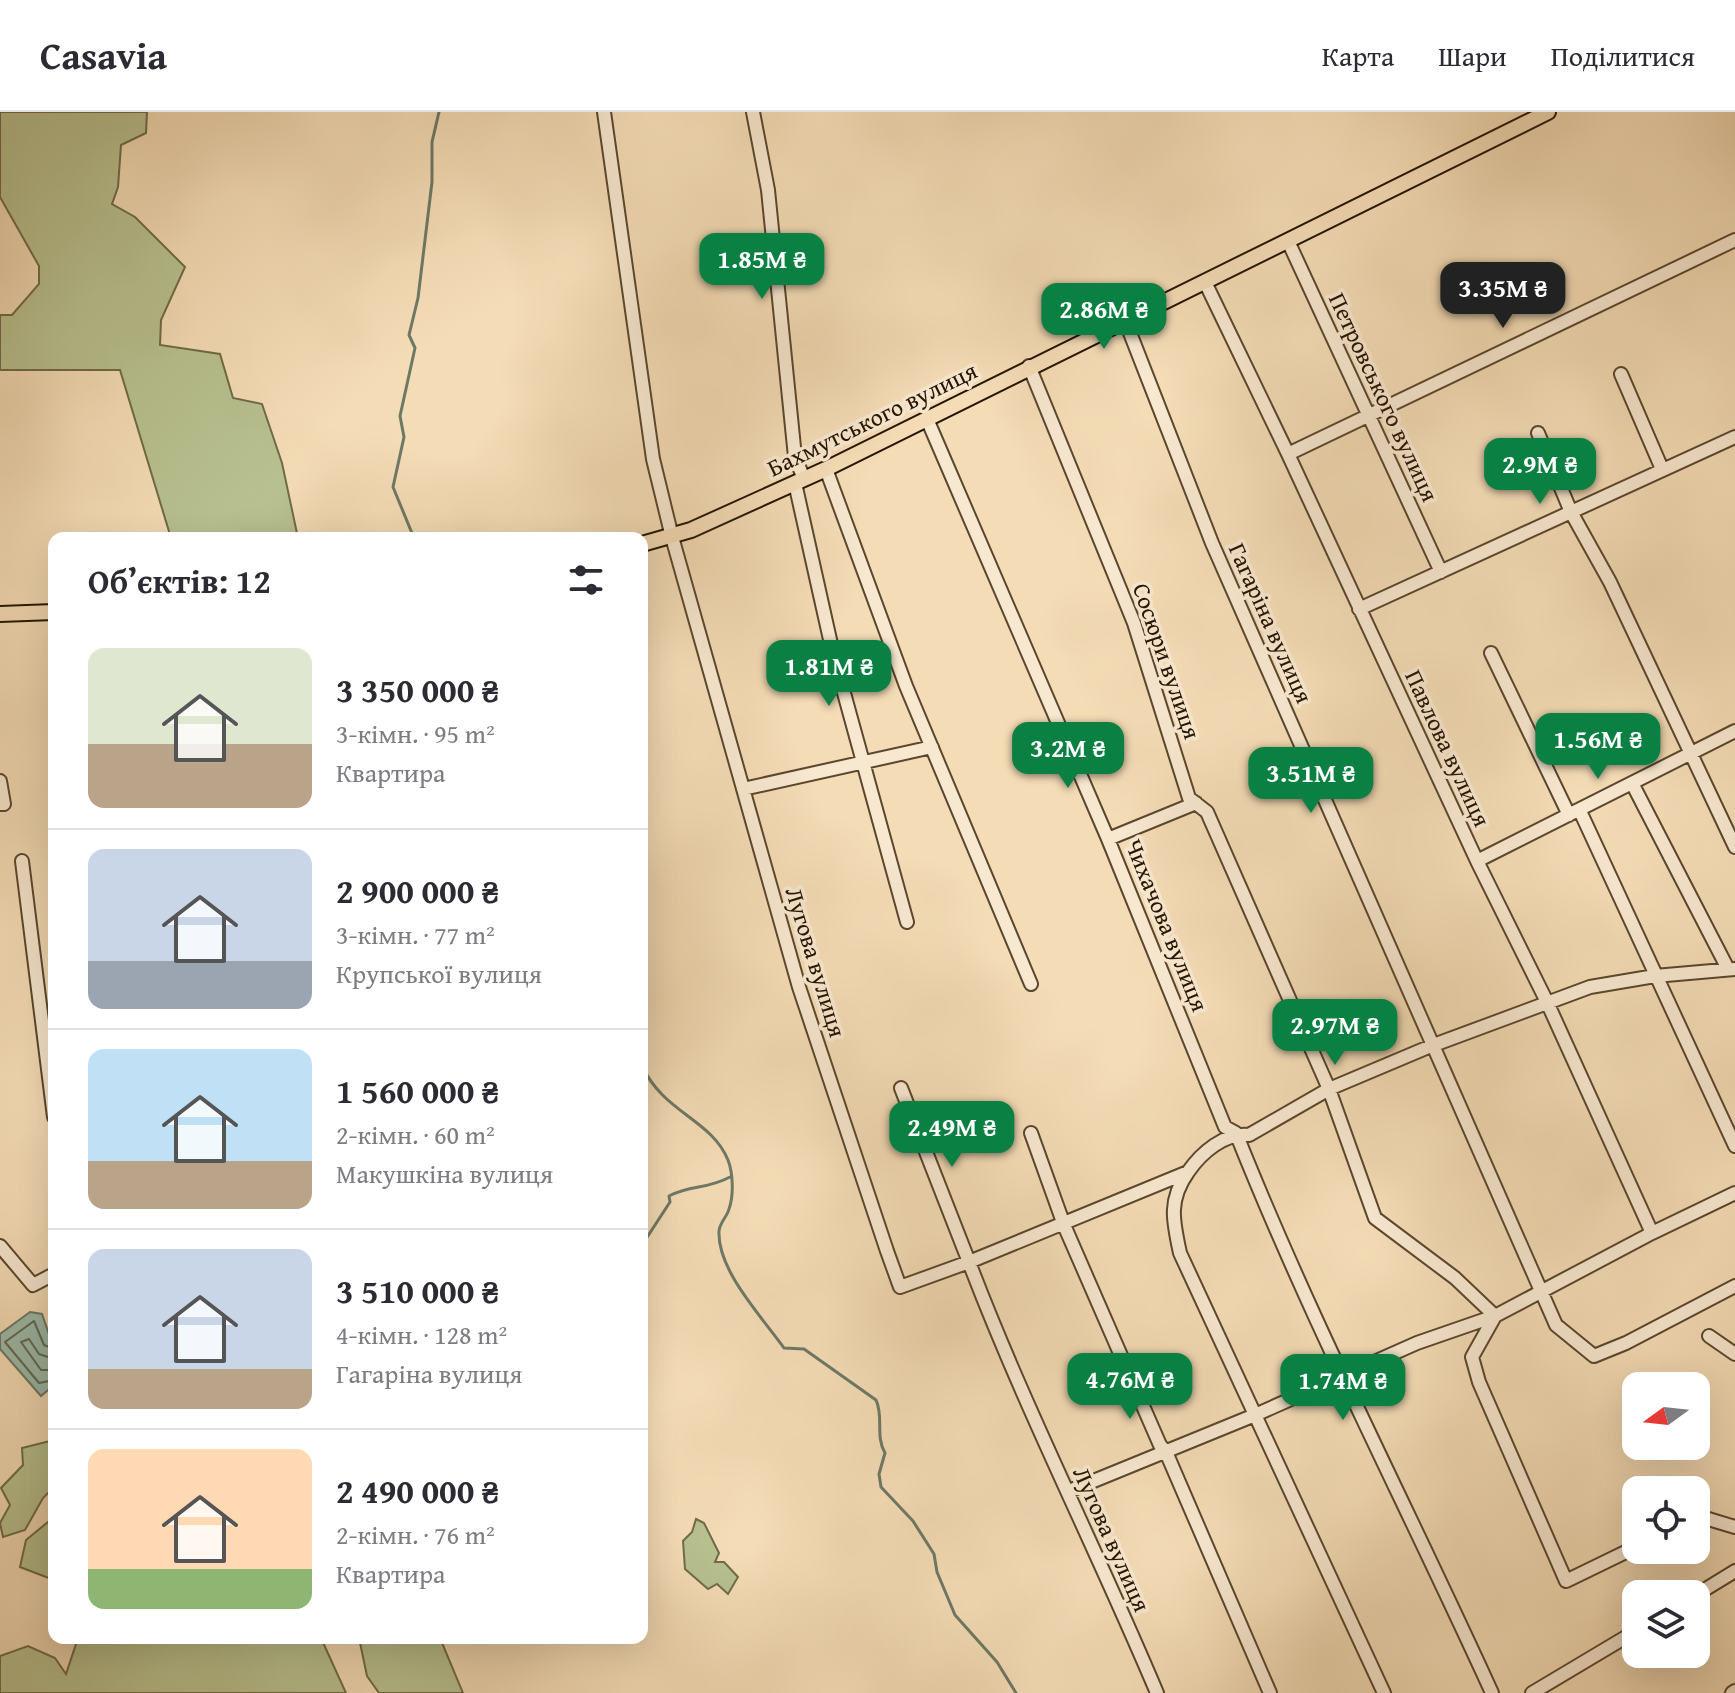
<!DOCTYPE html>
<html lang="uk">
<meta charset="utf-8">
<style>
body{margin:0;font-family:"Gentium Book Plus",serif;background:#f7f7f7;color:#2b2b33;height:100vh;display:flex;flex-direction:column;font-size:30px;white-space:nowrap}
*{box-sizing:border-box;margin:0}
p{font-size:26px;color:#7c7c81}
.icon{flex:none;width:44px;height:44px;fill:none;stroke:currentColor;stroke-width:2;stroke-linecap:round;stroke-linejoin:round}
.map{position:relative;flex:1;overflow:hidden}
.drawer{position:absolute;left:48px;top:420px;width:600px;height:1112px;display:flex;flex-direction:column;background:#fff;border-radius:16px;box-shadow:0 8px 32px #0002}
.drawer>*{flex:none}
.needle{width:52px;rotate:255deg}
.tools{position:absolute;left:1622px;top:1260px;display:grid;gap:16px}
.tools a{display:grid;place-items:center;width:88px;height:88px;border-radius:16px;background:#fff;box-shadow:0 8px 32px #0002;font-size:40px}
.price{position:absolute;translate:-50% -68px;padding:0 18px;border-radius:16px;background:#0b8043;color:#fff;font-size:26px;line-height:52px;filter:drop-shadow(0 2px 4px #0008)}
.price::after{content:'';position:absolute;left:50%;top:48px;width:24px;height:18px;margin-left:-12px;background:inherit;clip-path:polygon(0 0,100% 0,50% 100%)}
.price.active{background:#222;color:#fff}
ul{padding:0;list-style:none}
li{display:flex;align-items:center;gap:24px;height:200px;padding:0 40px}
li+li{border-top:2px solid #e1e1e2}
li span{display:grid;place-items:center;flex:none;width:224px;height:160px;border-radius:16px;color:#555}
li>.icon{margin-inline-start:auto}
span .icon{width:96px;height:96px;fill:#fffc;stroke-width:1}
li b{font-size:34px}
h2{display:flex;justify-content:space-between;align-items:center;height:96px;padding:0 40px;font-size:34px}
header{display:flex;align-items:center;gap:48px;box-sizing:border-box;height:112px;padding:0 40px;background:#fff;border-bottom:2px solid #e1e1e2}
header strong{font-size:38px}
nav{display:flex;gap:44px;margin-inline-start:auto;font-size:28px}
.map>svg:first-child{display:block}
</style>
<header>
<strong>Casavia</strong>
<nav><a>Карта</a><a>Шари</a><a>Поділитися</a></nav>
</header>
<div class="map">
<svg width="1735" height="1581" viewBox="0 0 1735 1581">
<rect width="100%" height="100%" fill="#f4dcb6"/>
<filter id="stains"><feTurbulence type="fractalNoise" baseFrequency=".0025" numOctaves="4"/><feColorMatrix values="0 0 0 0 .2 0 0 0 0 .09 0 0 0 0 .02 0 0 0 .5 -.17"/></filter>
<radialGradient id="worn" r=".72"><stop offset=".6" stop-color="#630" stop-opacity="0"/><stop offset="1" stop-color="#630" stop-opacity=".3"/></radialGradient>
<!-- green -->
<path fill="#b8c190" stroke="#6f6b48" stroke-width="2" d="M0 0H147L146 21 121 33 118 75 112 92 135 105 185 155 161 208 160 233 220 242 233 286 262 292 282 351 298 426H171L120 258H0V203H12L39 172V154L0 85Z
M54 1328V1375L43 1386 25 1418 3 1425 0 1411 10 1393 1 1376 23 1353 22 1336Z
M54 1405V1468L20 1455 26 1428Z
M696 1407 704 1411 719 1441 715 1450H724L738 1465 728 1482 717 1472 708 1477 685 1457 683 1429 692 1420Z
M78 1526H321L346 1581H0V1544L28 1534 55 1546 66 1562Z
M359 1526H440L463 1581H379L367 1564Z"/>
<!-- water -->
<path fill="#9cbcab" stroke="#6d7967" stroke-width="2" d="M30 1200 42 1202 54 1237V1273L41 1284 0 1237V1222Z"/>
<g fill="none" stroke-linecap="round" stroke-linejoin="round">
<!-- shore -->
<path stroke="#616856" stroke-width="2" d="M54 1237 44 1233 34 1209 5 1230 39 1271 54 1268
M54 1247 39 1242 29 1227 21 1230 41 1258H54"/>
<!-- stream -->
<path stroke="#6d7967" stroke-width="3" d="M414 426 393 375 404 325 400 304 415 236 409 223 418 186 432 70V30L439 0
M642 954C664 1001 711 1007 728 1048 733 1061 734 1083 729 1097 727 1105 720 1110 719 1119 717 1158 762 1205 784 1236L804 1237 876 1288C884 1305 875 1324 885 1341L879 1362 881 1375 913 1409 934 1442 937 1460 955 1503 997 1550 1016 1581
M642 1133 670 1090 669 1084C692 1072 706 1078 730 1065"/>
<defs>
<path id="minor" d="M604 0 653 347 672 425 799 875 887 1139 900 1175 969 1150C1025 1297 1096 1436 1157 1581
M753 0 768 78 795 345 804 367
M1288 129 1441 460
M1205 170 1288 342 1477 749 1547 890 1652 1121
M1125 208 1212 431 1556 1213 1594 1244 1626 1231 1735 1174
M1029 254 1134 511 1189 686 1207 700 1329 977 1375 1106 1455 1166 1495 1204 1472 1245 1479 1270 1566 1469 1636 1435
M1621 262 1662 357
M927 307 1108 727 1225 1015 1236 1021C1312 1212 1407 1394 1492 1581
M1538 321 1571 400 1610 470 1735 735
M1288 342 1735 128
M826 357 906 574 1031 872
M795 371 833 541 907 810
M1359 497 1735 325
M1491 541 1569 703
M0 669 4 692H0
M1632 671 1728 857
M743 677 932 635
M1580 699 1735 1034
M1108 727 1196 691
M22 749 54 1005
M1477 749 1735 619
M901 976 969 1150 1188 1060C1201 1041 1225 1020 1249 1023L1329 977 1431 934 1590 875 1655 864 1735 857
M1031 1021 1064 1113 1160 1333 1166 1340 1270 1581
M1188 1060C1168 1088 1173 1109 1180 1141L1384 1581
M0 1134 33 1173 54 1162
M1709 1224 1735 1242
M1069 1379 1255 1303 1417 1231 1495 1204 1652 1121 1735 1081
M1696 1410 1705 1406 1735 1415
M1696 1483 1735 1459
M1532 1581 1636 1519
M1732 1581 1735 1579"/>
<path id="major" d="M642 432 691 418 826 357 1548 0
M0 502 54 500"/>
</defs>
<!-- minor casing -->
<use href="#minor" stroke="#5a472e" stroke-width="16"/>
<!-- major casing -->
<use href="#major" stroke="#261501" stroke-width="18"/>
<!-- minor -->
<use href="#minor" stroke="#f8e8d0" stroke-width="12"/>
<!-- major -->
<use href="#major" stroke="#f4dcb6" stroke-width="14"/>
</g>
<g text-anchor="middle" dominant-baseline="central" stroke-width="7" stroke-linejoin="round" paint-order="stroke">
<!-- street labels -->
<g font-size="24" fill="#261501" stroke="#f8e8d0">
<text transform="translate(1384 285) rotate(65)">Петровського вулиця</text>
<text transform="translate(872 307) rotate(-26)">Бахмутського вулиця</text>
<text transform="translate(1271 511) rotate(66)">Гагаріна вулиця</text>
<text transform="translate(1167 549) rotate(71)">Сосюри вулиця</text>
<text transform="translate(1448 636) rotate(65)">Павлова вулиця</text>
<text transform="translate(1167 813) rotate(68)">Чихачова вулиця</text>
<text transform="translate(816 850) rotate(73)">Лугова вулиця</text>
<text transform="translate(1112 1427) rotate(66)">Лугова вулиця</text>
</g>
</g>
<rect width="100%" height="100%" filter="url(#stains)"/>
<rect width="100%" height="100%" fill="url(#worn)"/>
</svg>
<div class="tools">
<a><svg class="needle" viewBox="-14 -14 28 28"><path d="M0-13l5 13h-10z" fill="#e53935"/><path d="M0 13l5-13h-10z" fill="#7c7c81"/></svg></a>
<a><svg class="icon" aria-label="locate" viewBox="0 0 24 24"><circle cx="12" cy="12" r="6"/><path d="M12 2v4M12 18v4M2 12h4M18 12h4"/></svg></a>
<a><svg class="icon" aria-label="layers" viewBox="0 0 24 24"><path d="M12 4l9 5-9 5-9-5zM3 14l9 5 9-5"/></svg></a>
</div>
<b class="price" style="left:762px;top:189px">1.85M ₴</b>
<b class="price active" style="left:1503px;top:218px">3.35M ₴</b>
<b class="price" style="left:1104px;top:239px">2.86M ₴</b>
<b class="price" style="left:1540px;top:394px">2.9M ₴</b>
<b class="price" style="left:829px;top:596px">1.81M ₴</b>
<b class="price" style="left:1598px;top:669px">1.56M ₴</b>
<b class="price" style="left:1068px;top:678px">3.2M ₴</b>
<b class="price" style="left:1311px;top:703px">3.51M ₴</b>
<b class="price" style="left:1335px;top:955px">2.97M ₴</b>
<b class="price" style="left:952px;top:1057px">2.49M ₴</b>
<b class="price" style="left:1130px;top:1309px">4.76M ₴</b>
<b class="price" style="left:1343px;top:1310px">1.74M ₴</b>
<section class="drawer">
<h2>Об’єктів: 12<svg class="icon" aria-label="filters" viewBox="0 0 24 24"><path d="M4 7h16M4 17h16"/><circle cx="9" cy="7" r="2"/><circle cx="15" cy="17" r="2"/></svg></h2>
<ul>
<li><span style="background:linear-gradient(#dfe7d0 60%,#b9a48a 0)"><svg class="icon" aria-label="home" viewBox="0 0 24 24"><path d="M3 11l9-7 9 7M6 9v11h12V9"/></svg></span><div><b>3 350 000 ₴</b><p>3-кімн. · 95 m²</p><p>Квартира</p></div></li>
<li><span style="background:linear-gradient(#c9d6e8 70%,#9aa5b1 0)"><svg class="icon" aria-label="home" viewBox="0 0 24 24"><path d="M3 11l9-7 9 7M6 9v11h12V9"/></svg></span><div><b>2 900 000 ₴</b><p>3-кімн. · 77 m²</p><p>Крупської вулиця</p></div></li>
<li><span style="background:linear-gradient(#bfe0f5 70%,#b9a48a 0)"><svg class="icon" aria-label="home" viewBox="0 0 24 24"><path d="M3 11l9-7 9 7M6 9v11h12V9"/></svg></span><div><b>1 560 000 ₴</b><p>2-кімн. · 60 m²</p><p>Макушкіна вулиця</p></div></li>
<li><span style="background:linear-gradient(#c9d6e8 75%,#b9a48a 0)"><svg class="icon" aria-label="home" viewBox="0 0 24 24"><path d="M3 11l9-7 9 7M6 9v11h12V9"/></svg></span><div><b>3 510 000 ₴</b><p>4-кімн. · 128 m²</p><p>Гагаріна вулиця</p></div></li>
<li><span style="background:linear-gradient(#ffd9b3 75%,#8fb573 0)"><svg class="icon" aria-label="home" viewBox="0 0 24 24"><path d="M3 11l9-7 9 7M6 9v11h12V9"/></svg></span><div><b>2 490 000 ₴</b><p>2-кімн. · 76 m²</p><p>Квартира</p></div></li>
</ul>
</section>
</div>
